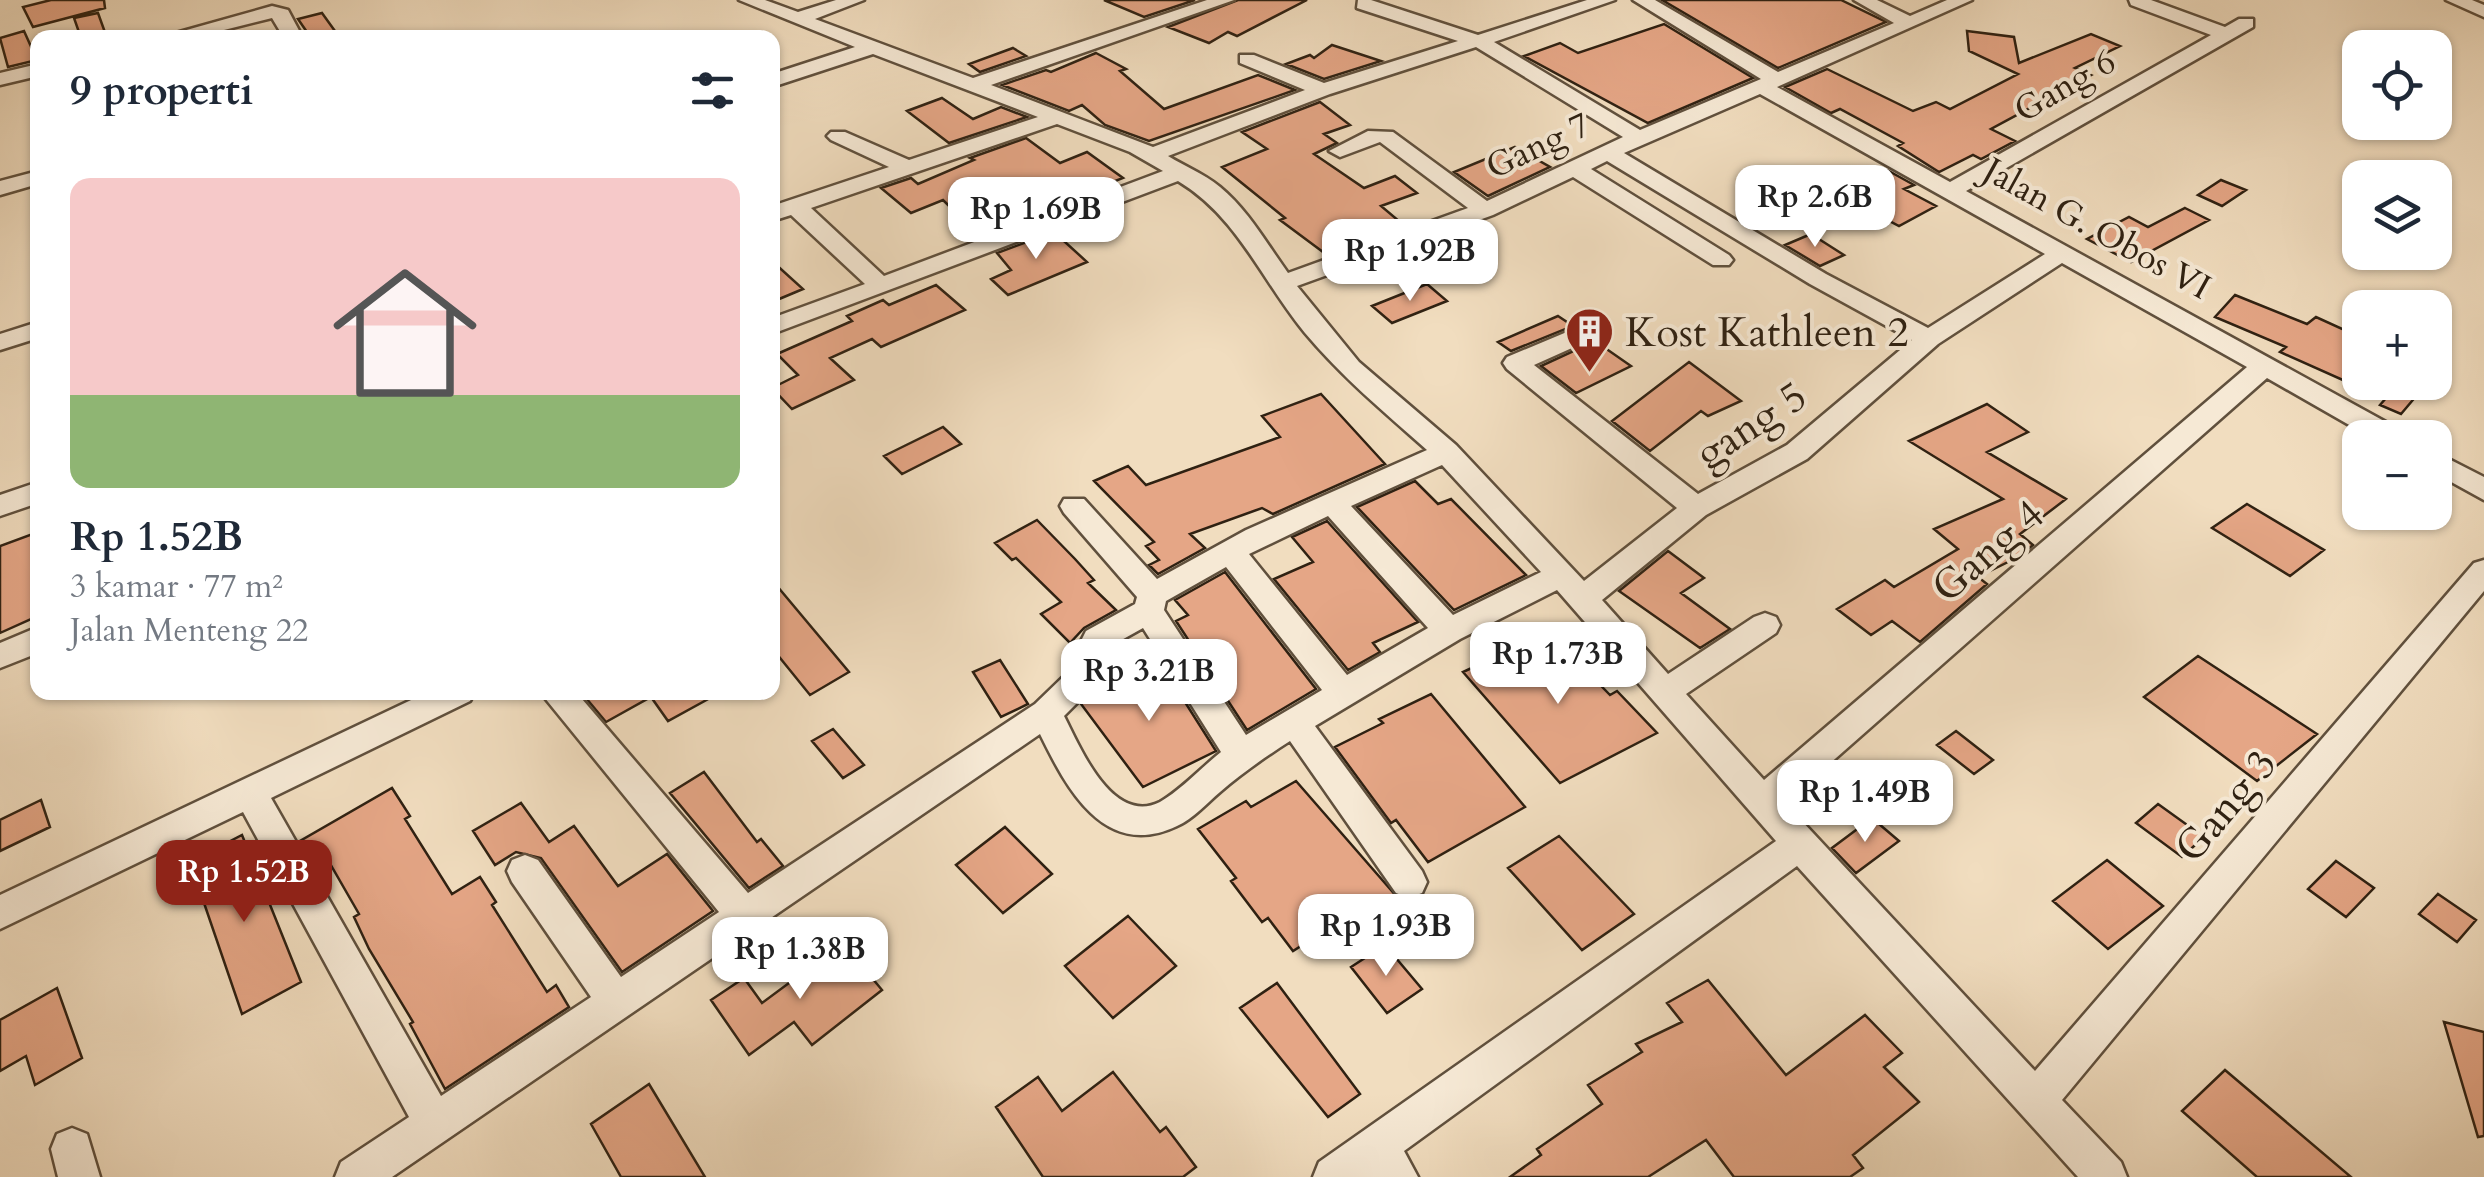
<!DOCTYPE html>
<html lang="id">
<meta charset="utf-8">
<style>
body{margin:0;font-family:Cardo,serif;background:#f6f6f7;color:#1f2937;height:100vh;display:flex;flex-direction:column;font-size:38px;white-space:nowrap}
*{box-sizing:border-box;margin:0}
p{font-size:32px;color:#747a83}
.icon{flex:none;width:55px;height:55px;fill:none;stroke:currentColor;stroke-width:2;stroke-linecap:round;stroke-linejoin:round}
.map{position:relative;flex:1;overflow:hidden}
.panel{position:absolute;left:30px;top:30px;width:750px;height:670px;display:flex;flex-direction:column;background:#fff;border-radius:20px;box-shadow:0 2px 8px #0004}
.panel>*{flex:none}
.controls{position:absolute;left:2342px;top:30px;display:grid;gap:20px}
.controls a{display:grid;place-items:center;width:110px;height:110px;border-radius:20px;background:#fff;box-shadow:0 2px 8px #0004;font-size:50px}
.price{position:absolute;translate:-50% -85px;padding:0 22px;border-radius:20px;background:#fff;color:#222;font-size:32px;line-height:65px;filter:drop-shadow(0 2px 5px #0008)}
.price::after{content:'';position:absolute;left:50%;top:60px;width:30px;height:22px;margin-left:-15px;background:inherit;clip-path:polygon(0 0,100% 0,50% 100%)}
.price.active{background:#8f2418;color:#fff}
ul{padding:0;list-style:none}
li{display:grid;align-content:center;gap:20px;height:530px;padding:0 40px}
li+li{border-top:2px solid #e0e1e3}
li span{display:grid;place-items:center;height:310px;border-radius:20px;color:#555}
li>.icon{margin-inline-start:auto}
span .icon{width:180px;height:180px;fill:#fffc;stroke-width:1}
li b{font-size:42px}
h2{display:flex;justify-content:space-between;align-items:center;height:120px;padding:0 40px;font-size:42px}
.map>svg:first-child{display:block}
</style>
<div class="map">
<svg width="2484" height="1177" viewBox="0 0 2484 1177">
<rect width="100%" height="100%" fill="#f1ddbf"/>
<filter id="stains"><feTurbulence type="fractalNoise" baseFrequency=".002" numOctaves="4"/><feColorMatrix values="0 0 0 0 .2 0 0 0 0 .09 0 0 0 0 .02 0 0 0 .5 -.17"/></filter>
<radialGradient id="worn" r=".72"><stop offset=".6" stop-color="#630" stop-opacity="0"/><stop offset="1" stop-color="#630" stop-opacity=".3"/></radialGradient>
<!-- building -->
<path fill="#e5a686" stroke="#2f2112" stroke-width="2.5" d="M51 0H104L105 8 33 27 23 7Z
M1104 0H1195L1144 17Z
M1238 0H1307L1237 36 1228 32 1209 43 1168 27Z
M1662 0H1841L1886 22 1778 68Z
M98 13 107 38H81L74 18Z
M322 13 340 38H311L298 19Z
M1664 24 1753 78 1648 123 1524 56 1560 43 1578 53Z
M24 31 37 60 8 67 0 38Z
M1967 31 2014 37 2019 63 2091 34 2120 46 2075 68 2091 75 1991 129 2015 141 1981 159 1973 155 1939 172 1898 146 1903 143 1840 109 1831 113 1785 87 1827 69 1913 111 1936 102 1950 109 2018 74 1969 51Z
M1332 45 1381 61 1324 79 1286 64 1310 55 1314 58Z
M1013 48 1026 56 980 72 969 64Z
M1096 53 1126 69 1120 71 1164 109 1258 75 1295 90 1149 141 1105 125 1082 105 1069 111 1002 85 1046 70 1051 72Z
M942 98 973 119 1001 107 1027 117 949 143 907 111Z
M1320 102 1350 125 1324 134 1337 143 1314 154 1364 188 1395 176 1417 193 1381 206 1406 227 1327 255 1280 220 1285 218 1222 167 1267 149 1242 132Z
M1026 138 1060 163 1087 152 1123 178 1090 191 1081 184 1030 209 1036 215 980 236 943 200 911 213 881 188 911 178 918 184 974 160 970 158Z
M1515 147 1550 167 1488 196 1454 172Z
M1887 170 1914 185 1904 189 1936 206 1899 226 1837 193Z
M2221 180 2246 190 2222 206 2198 195Z
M2185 208 2209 220 2131 262 2087 239 2129 217 2148 227Z
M1054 232 1087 262 1008 295 991 279 1011 270 997 253Z
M1811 234 1844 255 1820 266 1785 245Z
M772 261 803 289 772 302Z
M1427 284 1447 301 1392 323 1372 306Z
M936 285 965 310 881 347 872 339 830 358 854 380 792 409 772 388 798 375 777 354 852 321 847 316 883 300 889 305Z
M2235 295 2307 324 2316 317 2360 337V368L2345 381 2280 352 2286 347 2215 317Z
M1558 316 1573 326 1511 351 1498 342Z
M1595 341 1631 366 1576 393 1541 366Z
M1689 362 1741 401 1708 416 1701 411 1650 451 1612 421Z
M2400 382H2428L2401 414 2380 405Z
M1321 394 1385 464 1273 514 1262 508 1190 534 1205 548 1158 574 1149 565 1159 560 1146 546 1154 542 1094 481 1128 466 1146 485 1280 437 1262 416Z
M1987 404 2028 432 1987 452 2066 499 2020 534 2033 545 2020 556 1978 577 1987 584 1920 642 1892 621 1871 635 1837 609 1885 580 1894 587 1958 549 1934 529 2003 499 1909 441Z
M943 427 961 444 902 474 884 456Z
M1415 481 1438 504 1451 499 1526 575 1454 610 1357 507Z
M2247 504 2324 550 2290 576 2212 528Z
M1037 520 1075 559 1094 580 1088 583 1116 610 1084 628 1070 643 1041 614 1061 602 1016 558 1012 560 995 543Z
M1327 521 1418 622 1373 643 1380 652 1348 670 1274 579 1313 562 1292 537Z
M38 532V616L0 633V546Z
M1668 551 1704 578 1681 593 1730 629 1700 648 1619 591Z
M1225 572 1316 689 1247 730 1176 621 1188 615 1175 600Z
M772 580 849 672 810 695 772 648Z
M1549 632 1610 695 1617 691 1657 733 1560 783 1463 672Z
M2198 656 2317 734 2257 781 2144 697Z
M1000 660 1028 704 1001 717 973 672Z
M1159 661 1216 751 1143 787 1081 704 1114 685 1111 682Z
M581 692H721L668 721 651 697 606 722Z
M1431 694 1525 807 1428 862 1396 820 1391 823 1335 747 1383 723 1379 719Z
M833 729 864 765 843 778 812 741Z
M1956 731 1993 760 1974 774 1937 745Z
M704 772 757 842 761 839 783 866 749 888 670 793Z
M1296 781 1404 905 1359 934 1345 918 1293 951 1268 918 1262 922 1231 881 1236 878 1198 829 1246 801 1251 807Z
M392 788 410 816 405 819 452 894 480 877 496 902 492 905 547 992 556 985 569 1007 445 1089 410 1024 413 1022 369 949 354 917 359 914 325 855 312 862 300 841Z
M41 800 50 827 0 851V820Z
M521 803 549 842 574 826 618 886 667 854 713 911 622 972 541 858 516 852 495 865 473 831Z
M2158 804 2204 837 2182 857 2136 823Z
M1872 818 1899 841 1856 873 1832 848Z
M1005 827 1052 874 1003 913 956 865Z
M242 835 301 982 242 1014 190 862Z
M1559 836 1634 914 1582 950 1508 868Z
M2107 860 2163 906 2108 949 2053 901Z
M2336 861 2374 888 2346 917 2308 889Z
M2438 894 2476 920 2457 942 2419 914Z
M1128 916 1176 966 1113 1018 1065 966Z
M843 943 882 990 812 1045 794 1022 749 1055 711 1000 744 978 762 1003Z
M1385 945 1422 989 1387 1013 1351 967Z
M1708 980 1786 1075 1865 1015 1902 1053 1884 1067 1919 1102 1853 1155 1863 1168 1850 1177H1734L1706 1140 1648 1177H1510L1541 1155 1537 1149 1602 1104 1588 1085 1642 1052 1636 1044 1682 1022 1667 1003Z
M1277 983 1360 1094 1328 1117 1240 1008Z
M57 988 82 1058 35 1085 26 1056 0 1071V1020Z
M2444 1022 2484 1032V1136L2478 1137Z
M2225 1070 2351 1177H2257L2182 1111Z
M1113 1072 1160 1132 1166 1127 1196 1167 1183 1177H1043L996 1107 1038 1077 1062 1111Z
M649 1084 705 1177H621L591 1124Z"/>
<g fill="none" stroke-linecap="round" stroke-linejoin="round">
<defs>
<path id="minor" d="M739 0H765L798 12 836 0H864L815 19 973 78 1207 0H1234L991 85 1153 147 1305 90 1240 63V55H1254L1324 83 1458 41 1357 8 1358 0H1371L1478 35 1587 0H1615L1494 42 1640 130 1761 79 1633 0H1655L1778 72 1894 23 1854 0H1877L1910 16 1947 0H1972L1777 87 1950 182 2211 35 2131 5 2129 0H2151L2225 27 2239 19H2253V27L1966 191 2404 432 2407 438H2372L2267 378 1785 803 2035 1071 2474 563 2484 560V591L2062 1100 2121 1162 2127 1177H2078L1797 866 1404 1151 1418 1177H1313L1319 1162 1776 841 1557 590 1460 639 1315 726 1422 871 1427 882 1422 893 1409 898 1396 893 1290 741C1265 757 1242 773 1220 792 1207 803 1193 819 1177 826 1104 861 1066 787 1040 734L392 1177H335L341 1162 409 1117 243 812 0 929V895L428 692H475L470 701 271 798 441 1096 591 997 512 882 507 871 512 860 525 855 538 860 621 977 719 912 540 692H576L748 893 1035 704 1063 677 1086 631 1135 604 1137 597 1064 513 1060 506 1064 499H1084L1157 579 1246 530 1427 450C1384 412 1341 376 1305 333 1262 281 1238 217 1178 181L772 334V318L865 284 791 215 772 221V206L889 167 831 140 827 136 831 132H845L909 160 1038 117 873 54 772 87V74L855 47ZM1476 47 1623 137 1487 201 1393 132 1368 131 1329 151 1340 157 1380 142 1468 208 1288 273C1267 244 1248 210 1220 187 1203 173 1186 167 1168 156L1330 94ZM1760 94 2045 254 1928 328 1826 274 1624 153ZM1057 124 1130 152 1163 171 884 276 811 208ZM1607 161 1810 284 1912 340 1787 445 1698 494 1534 365 1592 339 1595 334 1592 329H1574L1507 357 1503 363 1507 369 1677 508 1584 581 1456 445 1359 362 1297 286 1493 215 1573 177 1713 265H1729L1733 260 1729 255 1591 169ZM2062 263 2247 367 1764 780 1686 694 1776 633 1780 625 1776 617 1765 613 1754 617 1668 674 1602 600 1706 515 1807 459 1938 344ZM1442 465 1541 572 1453 615 1351 506ZM1328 516 1428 628 1347 675 1249 554ZM1226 567 1322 690 1246 735 1164 610 1166 601ZM1143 628 1221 752C1202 767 1181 790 1160 802 1112 826 1080 747 1064 716L1086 694 1109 647Z
M2446 0H2472L2484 5V17Z
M272 6 288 10 303 38H284L272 18 192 38H158Z
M38 64V76L0 85V73Z
M38 171V184L0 195V181Z
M38 322V338L0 350V334Z
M2435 452 2484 477V500L2435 473Z
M38 482V503L0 516V495Z
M38 627V653L0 668V643Z
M72 1128 87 1134 100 1177H58L51 1149 57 1134Z"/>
</defs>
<!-- minor casing -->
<use href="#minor" stroke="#60503d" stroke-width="5"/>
<!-- minor -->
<use href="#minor" fill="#f6e9d5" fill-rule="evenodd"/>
</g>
<!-- icons -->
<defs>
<symbol id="building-pin" viewBox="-11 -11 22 30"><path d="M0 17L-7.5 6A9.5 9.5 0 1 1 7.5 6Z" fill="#8f2418" stroke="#f6e9d5"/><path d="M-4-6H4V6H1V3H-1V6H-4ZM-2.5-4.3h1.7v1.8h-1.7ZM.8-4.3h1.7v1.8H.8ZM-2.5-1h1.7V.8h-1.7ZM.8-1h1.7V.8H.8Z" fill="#fff"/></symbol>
</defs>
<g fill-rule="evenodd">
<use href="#building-pin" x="1562" y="304" width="55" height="75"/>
</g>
<g text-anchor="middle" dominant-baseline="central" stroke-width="8" stroke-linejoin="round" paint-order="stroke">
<!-- far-street labels -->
<g font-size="35" fill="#2f2112" stroke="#f6e9d5">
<text transform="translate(2065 86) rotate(-30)">Gang 6</text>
<text transform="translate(1538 146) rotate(-25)">Gang 7</text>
<text transform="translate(2097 229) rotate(29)">Jalan G. Obos VI</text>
</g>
<!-- poi labels -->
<g font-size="42" fill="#2f2112" stroke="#f6e9d5" text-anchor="start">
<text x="1625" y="332">Kost Kathleen 2</text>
</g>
<!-- street labels -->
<g font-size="42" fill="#2f2112" stroke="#f6e9d5">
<text transform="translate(1751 425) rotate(-33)">gang 5</text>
<text transform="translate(1988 551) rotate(-41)">Gang 4</text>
<text transform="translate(2226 806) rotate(-50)">Gang 3</text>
</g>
</g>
<rect width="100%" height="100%" filter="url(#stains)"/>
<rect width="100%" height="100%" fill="url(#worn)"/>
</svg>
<div class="controls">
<a><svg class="icon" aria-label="locate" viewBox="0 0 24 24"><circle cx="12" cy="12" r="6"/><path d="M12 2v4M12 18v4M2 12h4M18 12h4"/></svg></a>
<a><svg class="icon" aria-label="layers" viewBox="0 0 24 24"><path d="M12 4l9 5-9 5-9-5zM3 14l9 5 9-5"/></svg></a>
<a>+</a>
<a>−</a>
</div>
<b class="price" style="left:1815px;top:250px">Rp 2.6B</b>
<b class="price" style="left:1036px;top:262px">Rp 1.69B</b>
<b class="price" style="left:1410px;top:304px">Rp 1.92B</b>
<b class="price" style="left:1558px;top:707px">Rp 1.73B</b>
<b class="price" style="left:1149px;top:724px">Rp 3.21B</b>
<b class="price" style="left:1865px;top:845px">Rp 1.49B</b>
<b class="price active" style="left:244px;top:925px">Rp 1.52B</b>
<b class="price" style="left:1386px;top:979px">Rp 1.93B</b>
<b class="price" style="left:800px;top:1002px">Rp 1.38B</b>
<section class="panel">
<h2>9 properti<svg class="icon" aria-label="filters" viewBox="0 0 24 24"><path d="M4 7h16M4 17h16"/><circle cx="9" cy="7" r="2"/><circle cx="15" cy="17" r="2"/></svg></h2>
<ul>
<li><span style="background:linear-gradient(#f6c9c9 70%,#8fb573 0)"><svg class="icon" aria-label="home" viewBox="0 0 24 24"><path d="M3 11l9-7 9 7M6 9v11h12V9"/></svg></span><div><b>Rp 1.52B</b><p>3 kamar · 77 m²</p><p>Jalan Menteng 22</p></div></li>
</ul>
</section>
</div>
